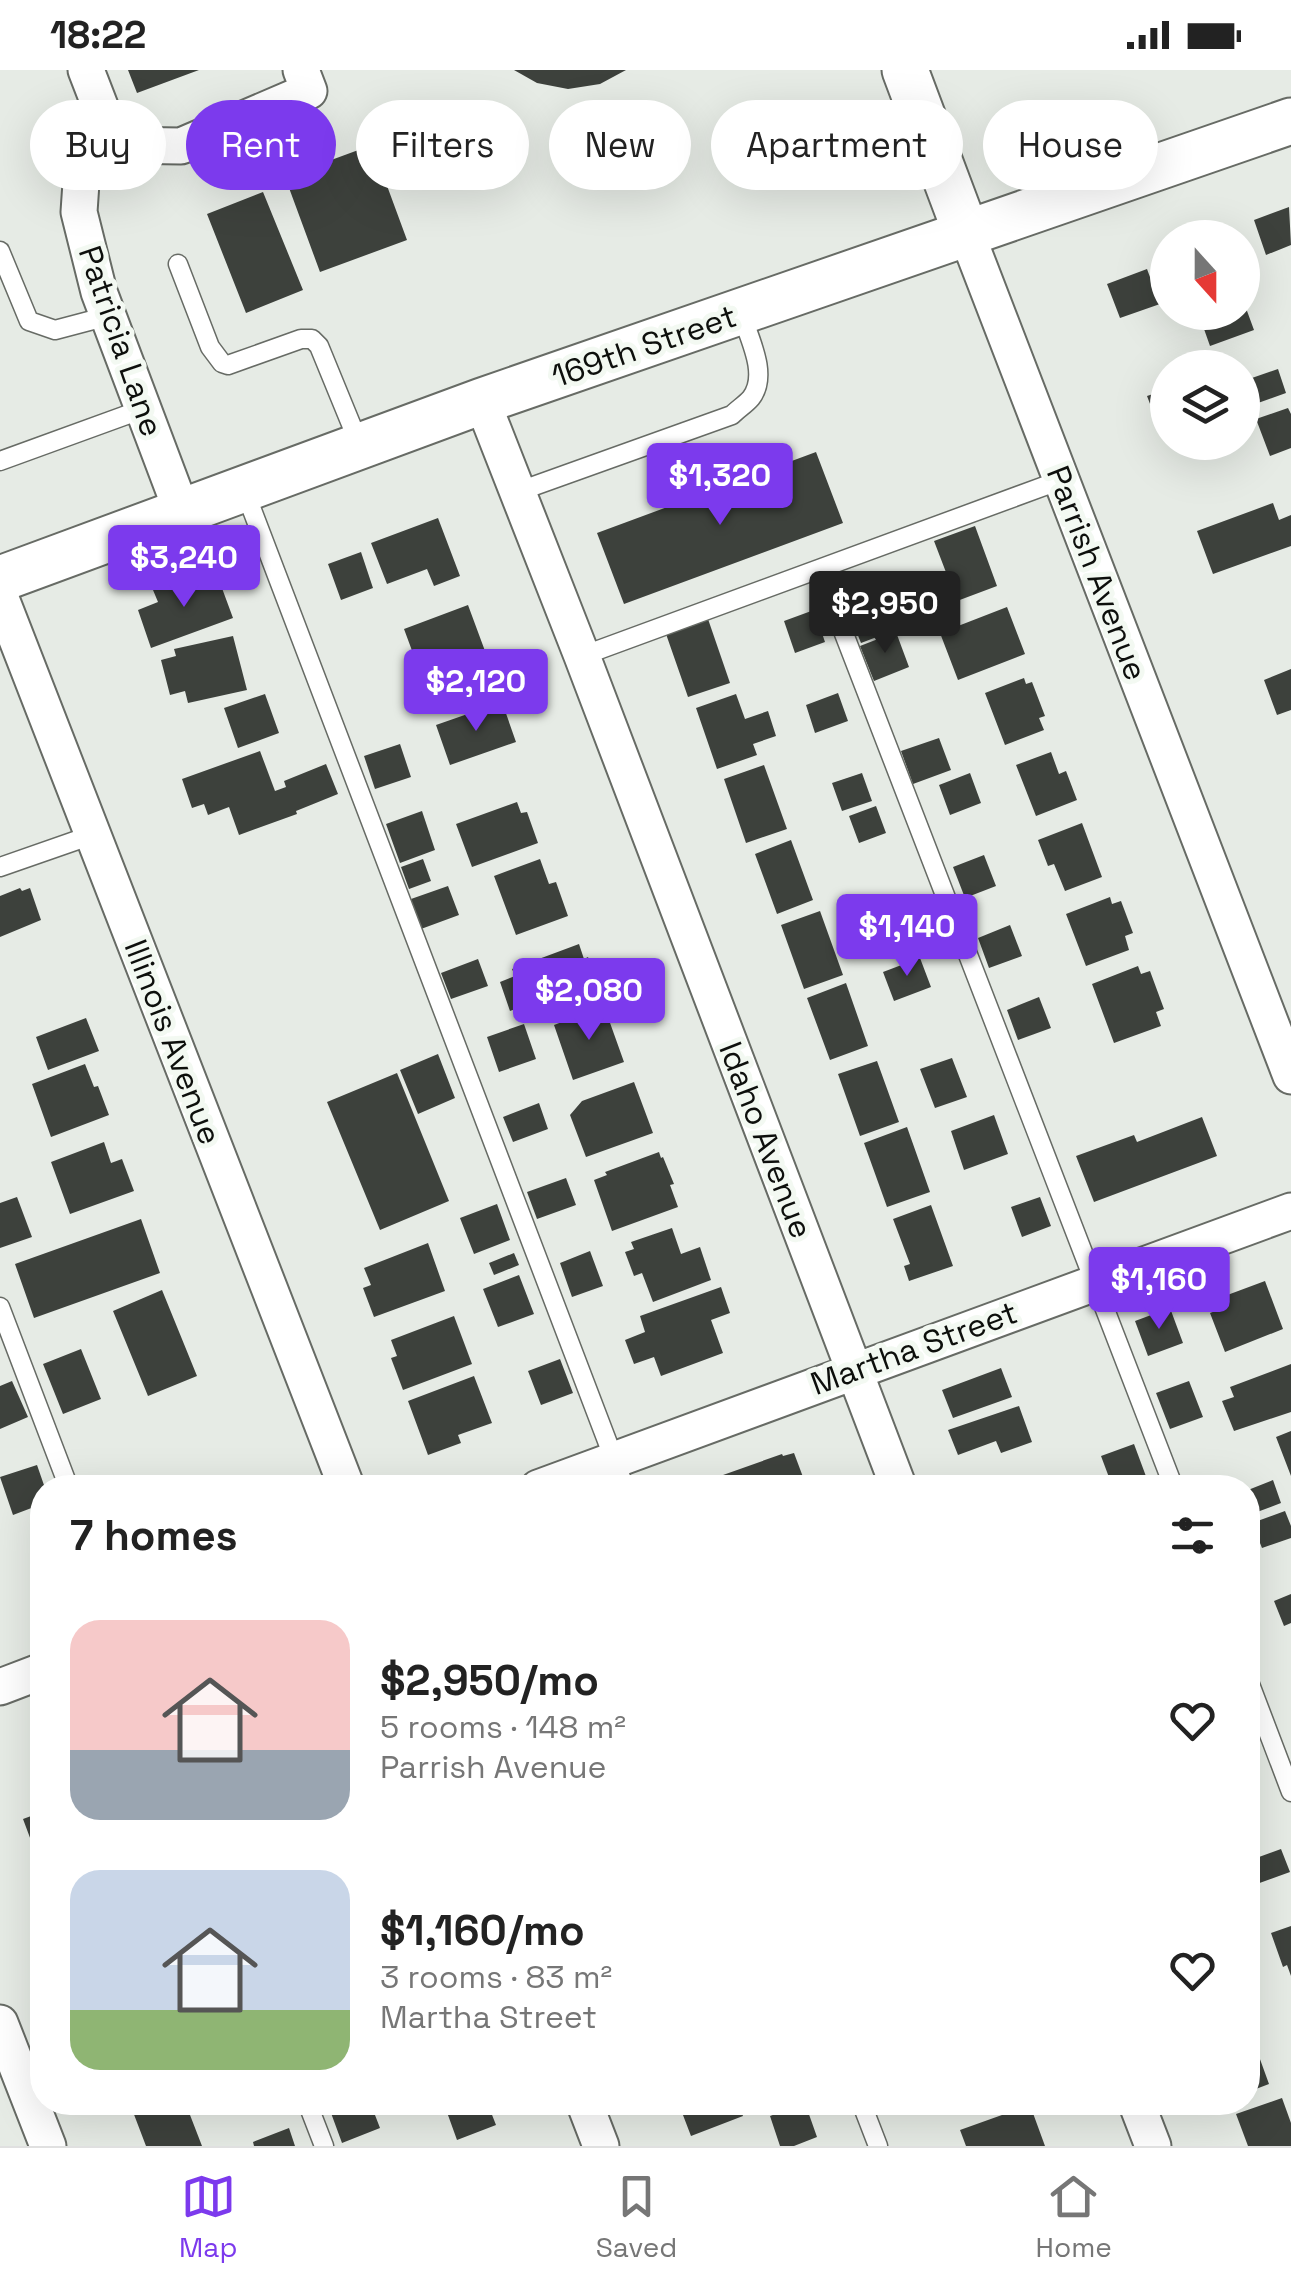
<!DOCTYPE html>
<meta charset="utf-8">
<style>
body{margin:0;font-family:"Space Grotesk",sans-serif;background:#f6f6f6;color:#222;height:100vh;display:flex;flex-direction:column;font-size:38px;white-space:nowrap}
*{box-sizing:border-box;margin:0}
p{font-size:32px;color:#767676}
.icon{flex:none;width:55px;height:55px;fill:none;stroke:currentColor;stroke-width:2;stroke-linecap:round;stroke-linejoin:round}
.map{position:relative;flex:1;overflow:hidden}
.side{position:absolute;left:30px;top:1405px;width:1230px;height:640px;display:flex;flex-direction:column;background:#fff;border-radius:40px;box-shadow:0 10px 40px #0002}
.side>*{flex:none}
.banner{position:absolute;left:30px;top:30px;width:1232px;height:90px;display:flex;gap:20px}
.needle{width:65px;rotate:159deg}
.controls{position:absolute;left:1150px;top:150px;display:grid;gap:20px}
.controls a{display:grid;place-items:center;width:110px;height:110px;border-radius:50%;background:#fff;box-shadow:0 10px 40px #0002;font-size:50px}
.price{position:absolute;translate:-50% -85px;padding:0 22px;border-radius:10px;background:#7c3aed;color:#fff;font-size:32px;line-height:65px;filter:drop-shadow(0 2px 5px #0008)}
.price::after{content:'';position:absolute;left:50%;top:60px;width:30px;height:22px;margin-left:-15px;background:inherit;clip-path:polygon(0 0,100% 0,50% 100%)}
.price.selected{background:#222;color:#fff}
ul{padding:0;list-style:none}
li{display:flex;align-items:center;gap:30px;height:250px;padding:0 40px}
li span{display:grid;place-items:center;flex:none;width:280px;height:200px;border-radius:30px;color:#555}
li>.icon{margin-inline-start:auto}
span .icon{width:120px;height:120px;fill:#fffc;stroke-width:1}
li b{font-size:42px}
h2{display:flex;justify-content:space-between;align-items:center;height:120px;padding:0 40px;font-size:42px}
.chip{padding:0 35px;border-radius:45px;background:#fff;box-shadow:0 10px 40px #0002;font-size:35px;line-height:90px}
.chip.selected{background:#7c3aed;color:#fff}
.status{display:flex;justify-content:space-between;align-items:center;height:70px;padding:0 50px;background:#fff;direction:ltr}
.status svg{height:28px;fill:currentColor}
.dock{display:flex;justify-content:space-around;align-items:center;height:140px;border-top:2px solid #e0e0e0;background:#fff;font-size:28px;color:#767676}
.dock a{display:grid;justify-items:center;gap:5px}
.dock .selected{color:#7c3aed}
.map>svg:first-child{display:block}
</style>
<div class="status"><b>18:22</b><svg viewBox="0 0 49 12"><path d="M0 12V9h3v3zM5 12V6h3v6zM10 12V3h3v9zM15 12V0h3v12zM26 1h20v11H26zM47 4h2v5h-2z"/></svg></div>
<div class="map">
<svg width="1291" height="2076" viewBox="0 0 1291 2076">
<rect width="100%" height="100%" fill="#e6ebe5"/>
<!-- building -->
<path fill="#3d413c" d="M128 0H199L137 23Z
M514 0H626L600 14 568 19 537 13Z
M372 75 407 170 320 202 285 107Z
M263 122 303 220 246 243 207 144Z
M1289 137 1291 175 1266 185 1254 150Z
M1147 199 1160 234 1120 248 1107 214Z
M1243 230 1254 260 1210 276 1198 242H1242Z
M1278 299 1286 323 1258 333 1249 309Z
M1168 313V357L1160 360 1147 326 1159 322 1157 316Z
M1288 338 1291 344V378L1270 386 1256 349Z
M816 382 843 453 624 534 597 463Z
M1273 433 1279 450 1291 445V476L1213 504 1197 461Z
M438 448 460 506 434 516 427 499 387 514 371 473Z
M975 456 997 516 957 531 934 471Z
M361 482 373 518 341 530 328 494Z
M195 505 200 517 219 510 233 548 151 578 138 540 158 532 153 520Z
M881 525 895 560 861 573 847 538Z
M468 535 485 581 421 605 404 559Z
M1007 537 1025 584 958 610 940 563Z
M814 540 825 572 795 583 784 551Z
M708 549 730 613 688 627 666 564Z
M896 562 909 597 874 611 860 576Z
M233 566 247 620 188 633 185 621 170 625 161 590 176 586 174 579Z
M1291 599V640L1277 645 1264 610Z
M1024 608 1026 614 1032 612 1045 646 1039 648 1044 660 1005 675 985 623Z
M838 623 848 651 815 663 806 635Z
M265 624 279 663 238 678 224 638Z
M736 624 745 649 768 641 776 666 753 674 757 685 717 699 696 638Z
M502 632 516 672 450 695 436 655Z
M939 668 951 700 913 714 901 681Z
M400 674 411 707 375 719 364 686Z
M260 681 275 721 286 717 284 711 326 694 338 724 296 741 297 744 239 765 229 737 208 745 204 734 192 738 182 709Z
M1051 682 1059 704 1066 701 1077 730 1036 746 1016 695Z
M764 695 787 759 746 773 724 709Z
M862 703 872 731 842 741 832 713Z
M970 703 981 733 950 745 939 715Z
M517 732 521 743 527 742 538 773 472 797 456 754Z
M876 736 886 763 859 773 849 746Z
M422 741 435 780 400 793 386 754Z
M1082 753 1102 807 1065 821 1054 794 1048 796 1038 770Z
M791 770 813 830 777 844 755 784Z
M984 785 996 816 965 828 953 797Z
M423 789 431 811 409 819 401 797Z
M540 789 549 814 556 812 568 846 516 865 494 806Z
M448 816 459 845 421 859 411 829Z
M20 818 22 821 30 818 41 850 0 867V826Z
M1110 827 1112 834 1121 831 1133 863 1125 866 1129 880 1086 896 1066 844Z
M820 841 843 905 804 919 781 855Z
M926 844 936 872 892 887 882 860Z
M1010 855 1022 886 989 898 978 868Z
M579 874 584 889 588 887 593 901 589 902 595 918 528 942 526 935 510 941 500 912 515 906 512 899Z
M920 888 931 917 894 931 883 902Z
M478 889 488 916 451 929 441 903Z
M1138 896 1141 904 1150 901 1164 939 1156 942 1161 956 1114 973 1092 914Z
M846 913 868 976 830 990 807 928Z
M1039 927 1051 958 1018 970 1007 940Z
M604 936 624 992 573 1010 554 955Z
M86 948 99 981 48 1000 36 967Z
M524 954 536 989 499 1002 487 967Z
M438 984 455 1028 418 1044 400 1000Z
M952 988 967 1027 935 1038 920 999Z
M877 991 899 1052 860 1066 838 1004Z
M85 994 94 1017 98 1016 109 1045 51 1067 32 1014Z
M397 1003 449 1131 380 1160 327 1032Z
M634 1012 653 1063 586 1087 570 1045 582 1031Z
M539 1033 548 1059 513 1072 503 1047Z
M994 1045 1008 1084 964 1100 951 1061Z
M1202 1047 1217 1086 1094 1132 1076 1086 1134 1065 1137 1072Z
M907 1057 930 1122 887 1137 864 1073Z
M104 1072 111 1093 122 1089 134 1121 70 1144 51 1092Z
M659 1082 661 1088 663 1087 674 1114 670 1115 678 1137 612 1161 594 1110 607 1105 605 1102Z
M566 1108 576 1135 537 1149 527 1122Z
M17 1127 32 1167 0 1178V1133Z
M1040 1127 1051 1156 1022 1167 1011 1137Z
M497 1134 510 1170 474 1184 460 1148Z
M931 1135 953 1196 909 1211 904 1196 910 1194 893 1149Z
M141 1149 160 1203 34 1248 15 1194Z
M672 1158 681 1184 700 1177 711 1210 653 1232 642 1203 634 1206 625 1182 634 1179 631 1172Z
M428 1173 445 1221 374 1247 363 1218 371 1215 364 1198Z
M590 1181 603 1216 572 1227 560 1193Z
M514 1183 519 1195 494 1205 489 1193Z
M519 1205 534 1244 498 1257 483 1219Z
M1265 1211 1283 1259 1225 1282 1210 1243 1226 1237 1222 1227Z
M721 1217 730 1243 711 1250 723 1283 661 1306 654 1287 634 1294 625 1270 645 1262 640 1246Z
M162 1220 197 1306 148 1326 113 1241Z
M1170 1238 1183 1273 1148 1286 1135 1251Z
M454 1246 472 1294 403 1320 391 1288 397 1286 391 1270Z
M81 1279 101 1329 63 1344 43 1294Z
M560 1289 573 1323 541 1335 528 1301Z
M1291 1294V1342L1234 1361 1222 1331 1234 1327 1230 1317Z
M1001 1298 1012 1327 953 1348 942 1320Z
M474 1306 492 1353 458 1365 461 1373 428 1385 408 1331Z
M12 1311 28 1347 0 1359V1316Z
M1189 1311 1203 1347 1170 1359 1156 1323Z
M1019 1336 1032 1372 1001 1383 996 1371 958 1385 948 1360Z
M1291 1361V1406L1276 1367Z
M1134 1374 1147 1409 1123 1418H1113L1101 1386Z
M794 1383 803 1407 792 1411 794 1418H727L723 1405 782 1384 783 1386Z
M37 1395 45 1418H42V1434L13 1445 0 1407Z
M1273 1410 1281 1433 1249 1445 1248 1420Z
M1285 1441 1291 1456V1468L1262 1478 1252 1453Z
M1291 1524V1553L1284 1556 1274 1531Z
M42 1742V1800L23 1749Z
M1281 1779 1290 1802 1254 1815 1248 1791Z
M1291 1856V1906L1287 1895 1283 1897 1271 1863Z
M1248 1956 1269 2014 1248 2022Z
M1282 2028 1291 2053V2076H1248L1236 2044Z
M133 2032H185L202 2076H146L130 2034Z
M358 2032H370L380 2058 342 2073 331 2043Z
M427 2032H487L496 2055 457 2070 444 2034 430 2039Z
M678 2032H738L743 2046 691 2066Z
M805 2033 817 2067 794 2076H780L770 2046Z
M1030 2035 1045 2076H966L960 2060Z
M289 2058 295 2076H254L253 2072Z"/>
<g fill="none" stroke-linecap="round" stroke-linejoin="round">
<defs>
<path id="service" d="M0 181 29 251 55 260 108 246
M178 194 210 277 222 293 228 295 301 269H312L319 276 360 376
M0 391 143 339
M244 419 625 1418
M517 422 732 345C738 339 746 334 751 328 769 305 749 268 741 243
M819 499 1174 1418
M582 586 1061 410
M0 797 92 765
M0 1237 69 1418
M1248 1609 1291 1722
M307 2032 324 2076
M861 2032 878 2076"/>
<path id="minor" d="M86 0 115 75 82 98 79 142 99 222 182 442
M115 75 181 76 309 21 301 0
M967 165 1291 1006
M482 331 582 586 899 1418
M0 526 347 1418
M538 1418 1291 1141
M0 1617 42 1601
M0 1953 48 2076
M584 2032 601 2076
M1136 2032 1153 2076"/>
<path id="tertiary" d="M905 0 967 165
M0 509 482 331 1291 51"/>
</defs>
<!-- service casing -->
<use href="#service" stroke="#676b65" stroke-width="21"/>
<!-- minor casing -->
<use href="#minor" stroke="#676b65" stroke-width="39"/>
<!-- tertiary casing -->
<use href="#tertiary" stroke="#676b65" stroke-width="49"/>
<!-- service -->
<use href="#service" stroke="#fff" stroke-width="18"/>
<!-- minor -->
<use href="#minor" stroke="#fff" stroke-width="35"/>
<!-- tertiary -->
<use href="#tertiary" stroke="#fff" stroke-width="45"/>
</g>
<g text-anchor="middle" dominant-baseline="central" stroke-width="10" stroke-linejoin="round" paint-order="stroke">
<!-- street labels -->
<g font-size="32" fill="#0d0f0c" stroke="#f3f9f2">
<text transform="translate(121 271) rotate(71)">Patricia Lane</text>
<text transform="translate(644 276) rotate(-19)">169th Street</text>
<text transform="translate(1097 503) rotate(69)">Parrish Avenue</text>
<text transform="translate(173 972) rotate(69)">Illinois Avenue</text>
<text transform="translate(766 1070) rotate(69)">Idaho Avenue</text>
<text transform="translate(914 1278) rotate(-20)">Martha Street</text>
</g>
</g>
</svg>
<div class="controls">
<a><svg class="needle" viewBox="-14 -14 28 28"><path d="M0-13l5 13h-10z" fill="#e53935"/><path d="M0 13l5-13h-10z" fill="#767676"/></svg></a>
<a><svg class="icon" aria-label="layers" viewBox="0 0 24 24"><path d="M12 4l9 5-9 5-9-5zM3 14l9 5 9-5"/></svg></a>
</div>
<b class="price" style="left:720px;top:458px">$1,320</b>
<b class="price" style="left:184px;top:540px">$3,240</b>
<b class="price selected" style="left:885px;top:586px">$2,950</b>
<b class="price" style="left:476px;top:664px">$2,120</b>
<b class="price" style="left:907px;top:909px">$1,140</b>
<b class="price" style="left:589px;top:973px">$2,080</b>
<b class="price" style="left:1159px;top:1262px">$1,160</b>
<div class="banner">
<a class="chip">Buy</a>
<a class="chip selected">Rent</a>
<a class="chip">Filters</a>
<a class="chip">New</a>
<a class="chip">Apartment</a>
<a class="chip">House</a>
</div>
<section class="side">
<h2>7 homes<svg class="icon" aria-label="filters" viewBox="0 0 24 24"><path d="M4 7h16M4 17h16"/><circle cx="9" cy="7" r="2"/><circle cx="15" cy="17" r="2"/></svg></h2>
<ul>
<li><span style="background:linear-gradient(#f6c9c9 65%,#9aa5b1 0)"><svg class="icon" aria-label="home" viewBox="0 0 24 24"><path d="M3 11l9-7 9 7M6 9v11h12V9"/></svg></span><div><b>$2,950/mo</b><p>5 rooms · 148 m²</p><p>Parrish Avenue</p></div><svg class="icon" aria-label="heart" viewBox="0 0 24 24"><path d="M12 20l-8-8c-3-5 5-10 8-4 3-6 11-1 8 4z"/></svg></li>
<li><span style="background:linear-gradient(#c9d6e8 70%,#8fb573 0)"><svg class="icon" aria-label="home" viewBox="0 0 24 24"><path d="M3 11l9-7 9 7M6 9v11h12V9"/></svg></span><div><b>$1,160/mo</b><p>3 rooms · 83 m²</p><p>Martha Street</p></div><svg class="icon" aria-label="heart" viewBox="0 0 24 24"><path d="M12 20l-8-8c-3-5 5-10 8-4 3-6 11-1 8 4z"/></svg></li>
</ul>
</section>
</div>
<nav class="dock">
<a class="selected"><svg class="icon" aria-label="map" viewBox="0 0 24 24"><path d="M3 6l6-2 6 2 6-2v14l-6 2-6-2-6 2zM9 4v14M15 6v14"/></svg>Map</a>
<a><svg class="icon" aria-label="saved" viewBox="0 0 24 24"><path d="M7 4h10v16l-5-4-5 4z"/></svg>Saved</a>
<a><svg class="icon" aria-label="home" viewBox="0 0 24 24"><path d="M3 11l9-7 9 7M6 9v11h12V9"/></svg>Home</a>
</nav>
